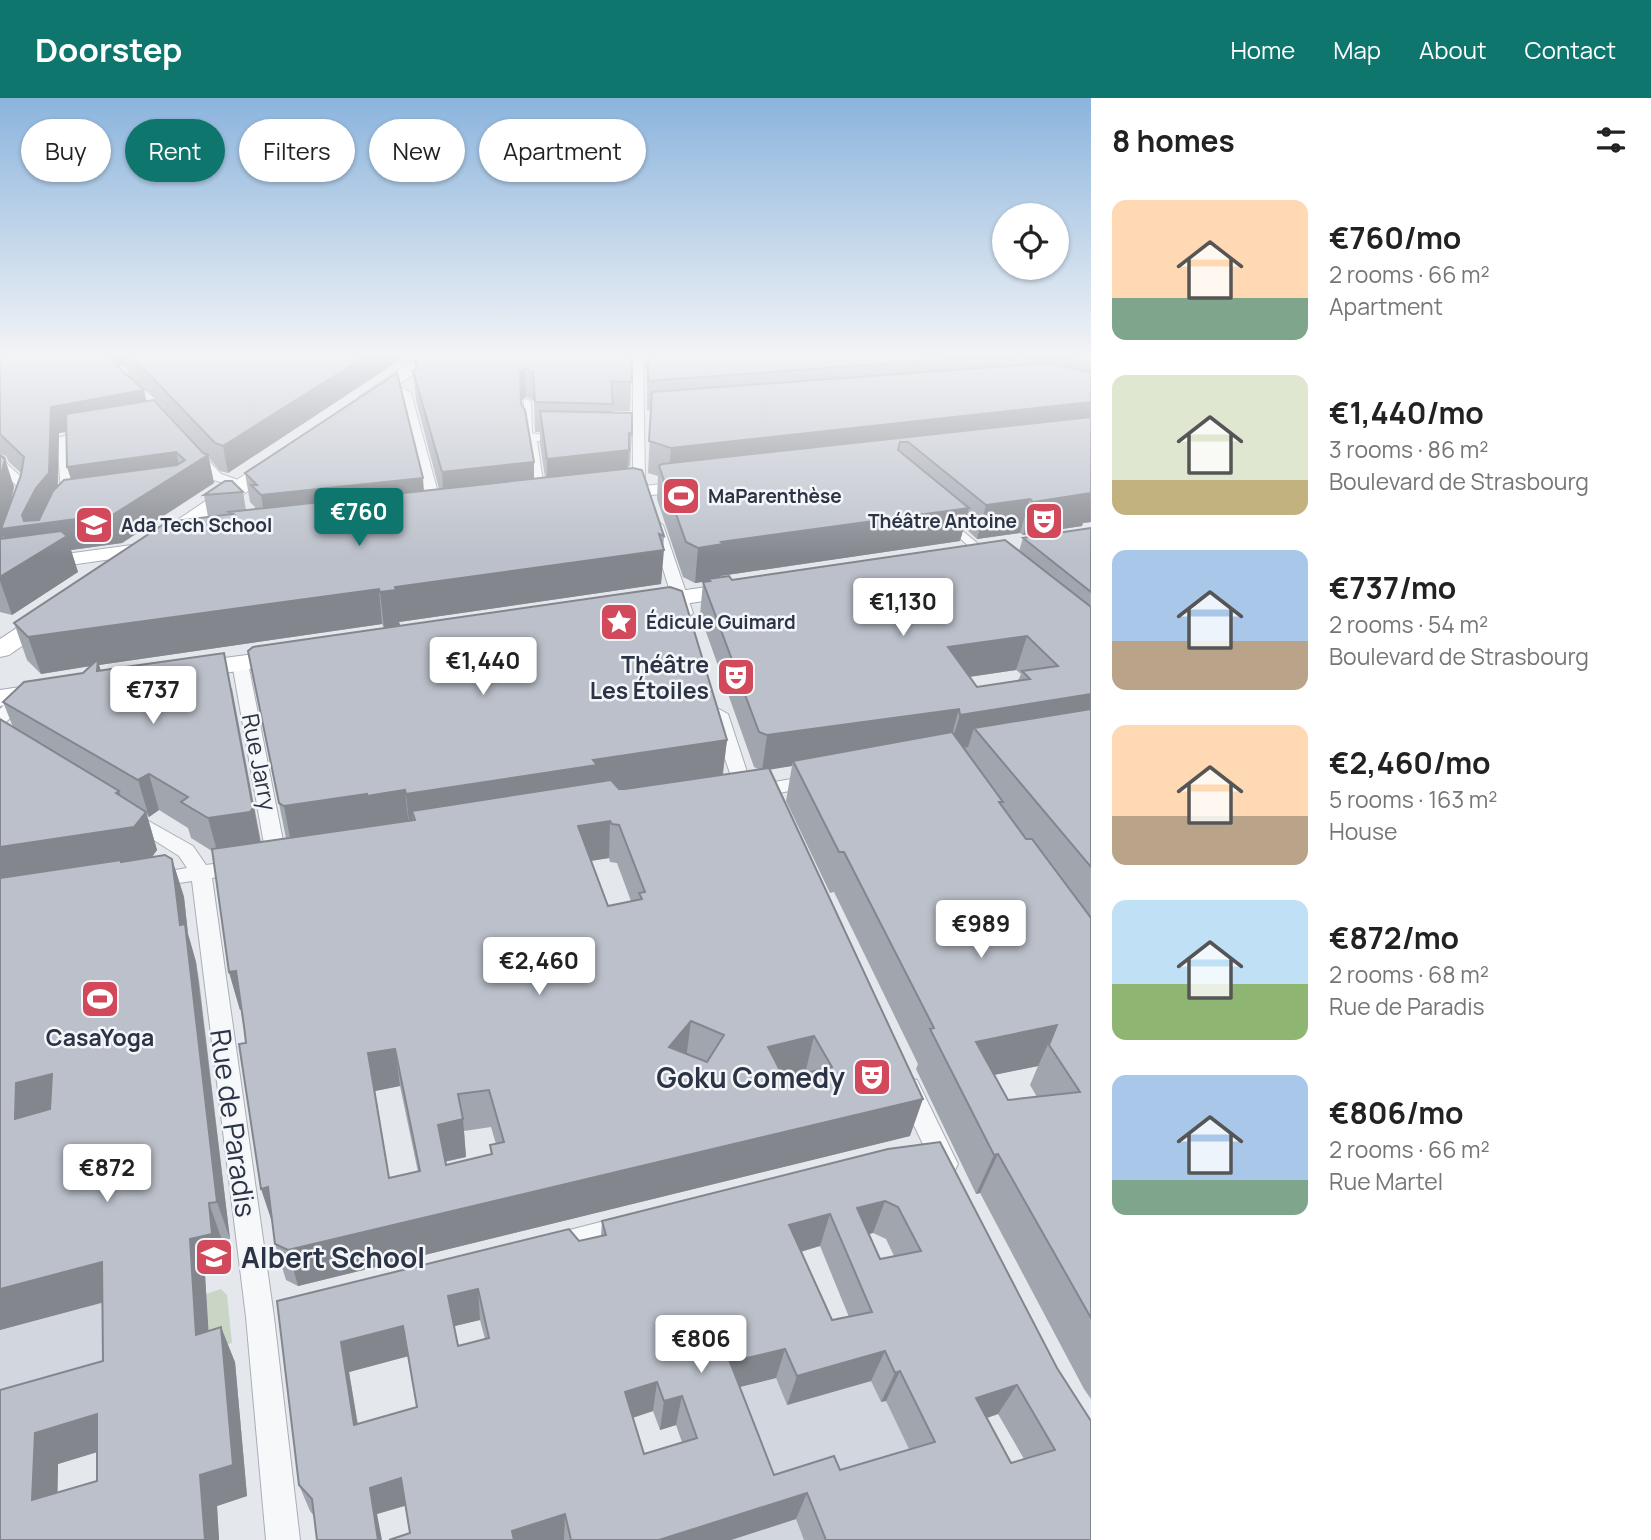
<!DOCTYPE html>
<meta charset="utf-8">
<style>
body{margin:0;font-family:Manrope,sans-serif;background:#f6f6f6;color:#222;height:100vh;display:flex;flex-direction:column;font-size:26px;white-space:nowrap}
*{box-sizing:border-box;margin:0}
p{font-size:23px;color:#767676}
.icon{flex:none;width:38px;height:38px;fill:none;stroke:currentColor;stroke-width:2;stroke-linecap:round;stroke-linejoin:round}
.map{position:relative;flex:1;overflow:hidden}
.details{display:flex;flex-direction:column;background:#fff;width:560px}
.details>*{flex:none}
.top-card{position:absolute;left:21px;top:21px;width:665px;height:63px;display:flex;gap:14px}
.fabs{position:absolute;left:992px;top:105px;display:grid;gap:14px}
.fabs a{display:grid;place-items:center;width:77px;height:77px;border-radius:50%;background:#fff;box-shadow:0 2px 5px #0004;font-size:35px}
.price{position:absolute;translate:-50% -60px;padding:0 16px;border-radius:7px;background:#fff;color:#222;font-size:23px;line-height:46px;filter:drop-shadow(0 2px 4px #0008)}
.price::after{content:'';position:absolute;left:50%;top:42px;width:21px;height:16px;margin-left:-10px;background:inherit;clip-path:polygon(0 0,100% 0,50% 100%)}
.price.on{background:#0f766e;color:#fff}
ul{padding:0;list-style:none}
li{display:flex;align-items:center;gap:21px;height:175px;padding:0 21px}
li span{display:grid;place-items:center;flex:none;width:196px;height:140px;border-radius:14px;color:#555}
li>.icon{margin-inline-start:auto}
span .icon{width:84px;height:84px;fill:#fffc;stroke-width:1}
li b{font-size:30px}
h2{display:flex;justify-content:space-between;align-items:center;height:84px;padding:0 21px;font-size:30px}
.tag{padding:0 24px;border-radius:32px;background:#fff;box-shadow:0 2px 5px #0004;font-size:24px;line-height:63px}
.tag.on{background:#0f766e;color:#fff}
header{display:flex;align-items:center;gap:42px;box-sizing:border-box;height:98px;padding:0 35px;background:#0f766e;color:#fff}
header strong{font-size:33px}
nav{display:flex;gap:38px;margin-inline-start:auto;font-size:24px}
main{display:flex;flex:1;min-height:0}
.map>svg:first-child{display:block}
</style>
<header>
<strong>Doorstep</strong>
<nav><a>Home</a><a>Map</a><a>About</a><a>Contact</a></nav>
</header>
<main>
<div class="map">
<svg width="1091" height="1442" viewBox="0 0 1091 1442">
<rect width="100%" height="100%" fill="#e4e7ec"/>
<!-- built -->
<path fill="#d2d6de" d="M205 1177 211 1271 0 1331V1232Z
M774 1275 787 1307 871 1283 881 1304 906 1298 981 1442H716L670 1309Z"/>
<!-- green -->
<path fill="#c9d6c5" d="M221 1191 227 1197 232 1245 224 1247 209 1245 206 1196Z"/>
<g fill="none" stroke-linecap="round" stroke-linejoin="round">
<defs>
<path id="pedestrian" d="M524 301 531 303 532 335 562 341 558 344 537 343 545 397 540 400 535 397 528 341 524 336Z
M945 423H951L990 456V460H982L945 427Z
M620 1119 627 1122 630 1128 627 1134 620 1137 558 1153 551 1151 548 1144 551 1137 558 1135Z"/>
<path id="minor" d="M633 258H643L645 382 651 396 645 400 639 396 633 382Z
M385 285H393L411 295 444 417 442 420H432L430 417 401 297 385 289Z
M93 330 97 332V336L69 342 74 405 67 409 62 408 57 340Z
M194 350 198 351 221 376 250 386 244 390 213 382 188 354Z
M0 358 4 359 7 366 30 387 26 409H16L14 406 17 388 0 373Z
M656 423 663 427 693 515 690 518 685 520 677 515 649 427Z
M240 560 248 565 287 763 284 768H270L267 763 232 565Z
M25 592 33 597 31 601 6 624 0 625V611L19 593Z
M719 611 728 616 750 683 768 685 815 677 822 679 824 683 822 687 768 697 736 693 710 616Z
M129 712 193 748 206 767 241 762 248 764 251 769 248 774 212 780 274 1219 300 1442H266L246 1219 192 783 153 789 146 787 143 782 146 777 187 770 179 758 122 722 119 718 122 714Z
M908 979 917 982 954 1058 958 1066 954 1074 945 1078 936 1074 896 989 899 982Z"/>
<path id="secondary" d="M693 382 699 383 702 387 699 391 613 402 604 397 613 392Z
M154 444 164 450 161 454 0 477V465Z"/>
<path id="primary" d="M420 258H439L371 307H359L356 303 359 299Z
M281 355 290 361 288 365 168 449H152L149 444 152 439 274 357Z
M741 484 749 486 752 491 749 496 645 512 637 510 633 505 637 500 645 498Z
M52 510 60 512 64 517 60 522 9 557 0 559V541L44 512Z
M291 551 300 553 303 558 300 563 187 581 178 578 174 573 178 568 187 565Z
M48 585 57 588 61 593 57 598 0 608V592Z"/>
</defs>
<!-- pedestrian casing -->
<use href="#pedestrian" stroke="#a9aeb7" stroke-width="2"/>
<!-- minor casing -->
<use href="#minor" stroke="#a9aeb7" stroke-width="2"/>
<!-- secondary casing -->
<use href="#secondary" stroke="#a9aeb7" stroke-width="2"/>
<!-- primary casing -->
<use href="#primary" stroke="#a3abb8" stroke-width="2"/>
<!-- pedestrian -->
<use href="#pedestrian" fill="#f7f8fa" fill-rule="evenodd"/>
<!-- minor -->
<use href="#minor" fill="#f7f8fa" fill-rule="evenodd"/>
<!-- secondary -->
<use href="#secondary" fill="#fff" fill-rule="evenodd"/>
<!-- primary -->
<use href="#primary" fill="#fff" fill-rule="evenodd"/>
</g>
<!-- wall -->
<path fill="#a1a5ae" fill-rule="evenodd" d="M0 258H406L228 375 220 373 209 360 214 385 122 445 71 452 78 474 12 517 0 514V357L14 389 10 408 22 376 9 364 6 358 0 356ZM118 268H126L129 278ZM132 281 153 299 204 355 147 304ZM67 334 71 381 58 389 59 335Z
M632 258 630 313H612V315L632 336 630 369 628 368V370L664 438 661 486 399 524 400 527 384 530 382 526 99 567 101 573 232 590 261 744 286 740 248 553 727 642 723 677 760 672 754 669 700 517 703 484 708 483 695 485 683 479 657 401 658 378 648 375 651 312H647V274H646L645 258H1091V424L1083 425 1082 428 1023 437 1020 435 977 441 964 429 960 443 720 478V479L732 482 1019 453 1023 440 1091 430V1301L1084 1291 980 1095 976 1096 916 971 918 966 834 794 830 795 786 703 792 668 769 671 910 1038 298 1188 286 1182 275 1146 241 912H240L229 874 212 753 191 740 188 730 159 712 149 719 147 717 157 752 152 759 172 761 184 799 188 836 196 864 199 882 230 1141 222 1142 226 1171 205 1177 208 1233 235 1264 247 1398 217 1408 219 1442H0L103 1263 102 1204 0 1232 13 629 3 604 83 575 90 568 41 576 27 562 14 525 208 419 204 397 243 394 246 412 255 411V409L250 404 245 375 424 393 439 391 416 302 413 273 415 272 414 259ZM526 299 534 303 535 334H540V346L545 379 534 381V364L521 303ZM1016 572 1021 576 1018 583 977 589 970 579ZM609 760 610 764 617 765 631 803 608 808 591 763ZM1038 968 1030 987 1037 999 1008 1002 994 977ZM400 988 418 1074 389 1080 375 993ZM491 1029 496 1046 490 1047 491 1056 446 1067 445 1064 466 1059 464 1033ZM97 1354V1383L57 1395 58 1366Z
M940 1044 1091 1442H804L796 1421 731 1442H564L410 1435 405 1408 377 1416 314 1418 310 1413 299 1387 277 1203 579 1143 601 1138 602 1123ZM873 1135 886 1141 894 1158 880 1161 869 1136ZM820 1148 849 1219 832 1222 801 1154ZM480 1222 485 1241 458 1248 454 1228ZM408 1258 417 1309 358 1326 349 1274ZM776 1280 787 1307 871 1283 881 1304 886 1303 909 1351 840 1372 774 1377 740 1289ZM653 1313 660 1332 676 1327 682 1344 644 1356 633 1320ZM998 1316 1024 1361 1011 1365 987 1320Z"/>
<!-- shaded-wall -->
<path fill="#83868d" d="M113 258H124L126 268H116Z
M366 258H406L228 375 223 348Z
M647 258H648L647 274H646Z
M525 270 526 299 520 303V274Z
M144 292 150 318 59 335 57 403 76 397 67 369 176 354 181 374 208 357 214 385 122 445 71 452 78 474 12 517 0 483V479L11 461 3 437 0 451V381L5 361 14 389 5 430 22 417 51 309Z
M1091 304V333L908 344H900L668 381 671 350Z
M629 352 627 386 547 395V361Z
M534 364V397L444 407 442 374Z
M423 380 425 409 266 427 261 397Z
M1091 393V424L1083 425 1082 428 1023 437 1033 404Z
M1030 401 1020 435 977 441 986 407Z
M969 410 960 443 720 478 719 481H708V483L695 485 698 450 721 444Z
M664 452 661 486 399 524 400 527 384 530 380 494 395 489Z
M379 491 382 526 99 567 108 596 97 573V567L41 576 28 539Z
M1027 538 1016 572 939 583 948 549Z
M224 555 261 747 218 757 208 720Z
M1091 596V629L974 630 968 649 949 652 960 617Z
M959 611 949 647 793 663 792 668 762 673 767 637Z
M727 642 722 679 415 722 412 713 414 732 410 733 406 696 593 662Z
M149 676 159 712 149 719 138 682Z
M405 692 409 729 372 735 367 698Z
M119 693 130 730 146 714 157 752 146 767 0 790V749Z
M367 696 372 733 291 745 284 708Z
M610 723 609 760 577 765 578 728Z
M172 761 184 799 188 836 196 864 230 1141 217 1104 180 827Z
M236 873 246 911 240 912 229 874Z
M691 923 686 961 669 949Z
M1057 927 1038 968 959 984 976 944Z
M814 938 805 976 760 986 768 949Z
M395 951 400 988 375 993 368 955Z
M52 976 70 1014 15 1021 16 985Z
M923 1001 910 1038 298 1188 288 1152Z
M463 1021 466 1059 442 1064 438 1027Z
M998 1056 980 1095 976 1096 994 1057Z
M268 1089 273 1127 261 1091Z
M885 1103 873 1135 846 1142 857 1110Z
M209 1105 222 1142 226 1171 205 1177 211 1271 196 1237 190 1141Z
M830 1116 820 1148 781 1159 789 1127Z
M102 1164 120 1200 0 1232V1191Z
M478 1191 480 1222 451 1229 448 1198Z
M403 1228 409 1258 349 1274 362 1355 354 1327 341 1244Z
M221 1229 235 1264 247 1398 217 1408 219 1442H205L200 1377Z
M785 1251 776 1280 723 1293 730 1264Z
M885 1253 871 1283 787 1307 797 1278Z
M900 1273 886 1303 881 1304 895 1275Z
M657 1284 653 1313 622 1323 625 1294Z
M1017 1287 998 1316 959 1329 976 1300Z
M682 1298 676 1327 660 1332 664 1303Z
M97 1316 117 1348 58 1366 57 1432 32 1402 35 1335Z
M401 1380 407 1407 377 1416 382 1442H378L370 1390Z
M807 1395 796 1421 731 1442H659Z
M565 1416 564 1442H512V1433Z"/>
<!-- building -->
<path fill="#bbc0ca" stroke="#83868d" stroke-width="2" fill-rule="evenodd" d="M0 258H106L144 292 51 309 49 375 36 390 22 417 24 423 39 422 53 393 64 382 177 367 185 362 176 354 67 369 66 316 154 302 203 355 208 357 114 416 1 431 21 377 24 359 0 336Z
M128 258H366L223 348 215 345 147 274Z
M415 258H632V284L611 283 613 306 535 304 533 274 525 270 520 274 521 306 525 312 534 364 442 374 413 273 417 270 414 259Z
M648 258H990L648 283Z
M1061 258H1091V266Z
M1049 265 1091 275V304L671 350 649 343 652 294Z
M397 275 423 380 261 397 251 387H257L245 375Z
M540 313 632 315V336L629 335V352L547 361Z
M1091 319V395L1033 404 1030 401 986 407 908 344H900L898 352 969 410 721 444 723 446 698 450 686 444 659 368 662 366Z
M0 357 5 361 0 381Z
M633 370 642 372 664 438 659 436 664 452 395 489 396 492 380 494 379 491 28 539 14 525 167 424 233 416 229 414Z
M225 383H232L243 394 204 397Z
M1091 430V494L1023 440Z
M61 433 67 438 0 479V441Z
M1005 442 1091 509V596L960 617 959 611 767 637 759 634 703 484 710 483 708 481 729 478 732 482ZM1027 538 1058 568 1022 573 1030 581 977 589 948 549Z
M670 489 682 493 727 642 593 662 597 667 406 696 405 692 367 698V696L284 708 279 705 248 553 253 549Z
M224 555 253 710 250 714 208 720 181 704 188 699 149 676 138 682 3 604 24 584 83 575 98 561 97 573Z
M1091 611V769L974 630Z
M0 621 119 693 116 695 146 714 134 729 0 749Z
M952 634 1003 704H999L1026 741H1032L1091 820V1220L998 1056 994 1057 930 931 934 930 844 754H839L793 663ZM1057 927 1049 947 1080 994 1008 1002 976 944Z
M769 670 923 1001 288 1152 275 1146 268 1089 261 1091 239 946 246 945 244 928 236 873 229 874 212 751 415 722 412 713 611 682 619 691H625ZM610 723 612 726 619 727 645 794 639 795 642 801 608 808 578 728ZM691 923 724 937 707 964 669 949ZM814 938 832 969 784 980 768 949ZM395 951 420 1073 389 1080 368 955ZM489 992 504 1044 490 1047 492 1056 446 1067 438 1027 463 1021 458 996Z
M165 757 172 761 180 827 185 826 217 1104 209 1105 212 1136 190 1141 196 1237 221 1229 233 1367 200 1377 205 1442H0V1292L103 1263 102 1164 0 1191V780L121 762V764ZM52 976 50 1011 15 1021 16 985ZM97 1316V1383L32 1402 35 1335Z
M940 1044 1057 1270 1091 1323V1442H826L807 1395 659 1442H571L565 1416 512 1433 514 1442H389L410 1435 401 1380 370 1390 378 1442H317L312 1401 299 1387 277 1203 569 1131 579 1143 606 1137 602 1123 888 1051ZM885 1103 898 1109 921 1153 880 1161 857 1110ZM830 1116 872 1214 832 1222 789 1127ZM478 1191 489 1240 458 1248 448 1198ZM403 1228 417 1309 354 1327 341 1244ZM785 1251 797 1278 885 1253 895 1275 900 1273 935 1344 840 1372 834 1358 774 1377 730 1264ZM657 1284 664 1303 682 1298 697 1340 644 1356 625 1294ZM1017 1287 1055 1352 1011 1365 976 1300Z"/>
<!-- sky -->
<linearGradient id="sky" x2="0" y2="1"><stop stop-color="#8bb4dd"/><stop offset="0.56" stop-color="#f3f4f6"/><stop offset="1" stop-color="#f3f4f6" stop-opacity="0"/></linearGradient>
<rect width="1091" height="460" fill="url(#sky)"/>
<!-- icons -->
<defs>
<symbol id="stadium-square" viewBox="-11 -11 22 22"><rect x="-9" y="-9" width="18" height="18" rx="4" fill="#d1495b" stroke="#f4f6f9"/><path d="M0-5a6.5 5 0 1 0 0 10a6.5 5 0 1 0 0-10ZM-3.5-1.8h7v3.6h-7Z" fill="#fff"/></symbol>
<symbol id="theatre-square" viewBox="-11 -11 22 22"><rect x="-9" y="-9" width="18" height="18" rx="4" fill="#d1495b" stroke="#f4f6f9"/><path d="M-5-5.5Q0-4 5-5.5V0Q5 5 0 6Q-5 5-5 0ZM-3.3-2.5H-1v1.5H-3.3ZM1-2.5H3.3v1.5H1ZM-2.8 1Q0 5.5 2.8 1Z" fill="#fff"/></symbol>
<symbol id="university-square" viewBox="-11 -11 22 22"><rect x="-9" y="-9" width="18" height="18" rx="4" fill="#d1495b" stroke="#f4f6f9"/><path d="M0-5L7-2L0 1L-7-2ZM-4 1L0 2.5L4 1V4Q0 6-4 4Z" fill="#fff"/></symbol>
<symbol id="sight-square" viewBox="-11 -11 22 22"><rect x="-9" y="-9" width="18" height="18" rx="4" fill="#d1495b" stroke="#f4f6f9"/><path d="M0-6L1.8-2.2L6-1.7L2.9 1.2L3.7 5.4L0 3.3L-3.7 5.4L-2.9 1.2L-6-1.7L-1.8-2.2Z" fill="#fff"/></symbol>
</defs>
<g fill-rule="evenodd">
<use href="#stadium-square" x="659" y="376" width="44" height="44"/>
<use href="#theatre-square" x="1022" y="401" width="44" height="44"/>
<use href="#university-square" x="72" y="405" width="44" height="44"/>
<use href="#sight-square" x="597" y="502" width="44" height="44"/>
<use href="#theatre-square" x="714" y="557" width="44" height="44"/>
<use href="#stadium-square" x="78" y="879" width="44" height="44"/>
<use href="#theatre-square" x="850" y="957" width="44" height="44"/>
<use href="#university-square" x="192" y="1137" width="44" height="44"/>
</g>
<g text-anchor="middle" dominant-baseline="central" stroke-width="5" stroke-linejoin="round" paint-order="stroke">
<!-- far-poi labels -->
<g font-size="19" font-weight="bold" fill="#2b3445" stroke="#f4f6f9" text-anchor="start">
<text x="708" y="398">MaParenthèse</text>
<text x="1017" y="423" text-anchor="end">Théâtre Antoine</text>
<text x="121" y="427">Ada Tech School</text>
<text x="646" y="524">Édicule Guimard</text>
</g>
<!-- poi labels -->
<g font-size="23" font-weight="bold" fill="#2b3445" stroke="#f4f6f9" text-anchor="end">
<text x="709" y="566">Théâtre<tspan x="709" dy="26">Les Étoiles</tspan></text>
<text x="100" y="939" text-anchor="middle">CasaYoga</text>
</g>
<!-- street labels -->
<g font-size="23" fill="#2b3445" stroke="#f4f6f9">
<text transform="translate(260 664) rotate(79)">Rue Jarry</text>
</g>
<!-- near-poi labels -->
<g font-size="28" font-weight="bold" fill="#2b3445" stroke="#f4f6f9" text-anchor="end">
<text x="845" y="979">Goku Comedy</text>
<text x="241" y="1159" text-anchor="start">Albert School</text>
</g>
<!-- near-street labels -->
<g font-size="28" fill="#2b3445" stroke="#f4f6f9">
<text transform="translate(234 1025) rotate(82)">Rue de Paradis</text>
</g>
</g>
</svg>
<div class="fabs">
<a><svg class="icon" aria-label="locate" viewBox="0 0 24 24"><circle cx="12" cy="12" r="6"/><path d="M12 2v4M12 18v4M2 12h4M18 12h4"/></svg></a>
</div>
<b class="price on" style="left:359px;top:450px">€760</b>
<b class="price" style="left:903px;top:540px">€1,130</b>
<b class="price" style="left:483px;top:599px">€1,440</b>
<b class="price" style="left:153px;top:628px">€737</b>
<b class="price" style="left:981px;top:862px">€989</b>
<b class="price" style="left:539px;top:899px">€2,460</b>
<b class="price" style="left:107px;top:1106px">€872</b>
<b class="price" style="left:701px;top:1277px">€806</b>
<div class="top-card">
<a class="tag">Buy</a>
<a class="tag on">Rent</a>
<a class="tag">Filters</a>
<a class="tag">New</a>
<a class="tag">Apartment</a>
</div>
</div>
<section class="details">
<h2>8 homes<svg class="icon" aria-label="filters" viewBox="0 0 24 24"><path d="M4 7h16M4 17h16"/><circle cx="9" cy="7" r="2"/><circle cx="15" cy="17" r="2"/></svg></h2>
<ul>
<li><span style="background:linear-gradient(#ffd9b3 70%,#7fa58c 0)"><svg class="icon" aria-label="home" viewBox="0 0 24 24"><path d="M3 11l9-7 9 7M6 9v11h12V9"/></svg></span><div><b>€760/mo</b><p>2 rooms · 66 m²</p><p>Apartment</p></div></li>
<li><span style="background:linear-gradient(#dfe7d0 75%,#c2b280 0)"><svg class="icon" aria-label="home" viewBox="0 0 24 24"><path d="M3 11l9-7 9 7M6 9v11h12V9"/></svg></span><div><b>€1,440/mo</b><p>3 rooms · 86 m²</p><p>Boulevard de Strasbourg</p></div></li>
<li><span style="background:linear-gradient(#a9c7e8 65%,#b9a48a 0)"><svg class="icon" aria-label="home" viewBox="0 0 24 24"><path d="M3 11l9-7 9 7M6 9v11h12V9"/></svg></span><div><b>€737/mo</b><p>2 rooms · 54 m²</p><p>Boulevard de Strasbourg</p></div></li>
<li><span style="background:linear-gradient(#ffd9b3 65%,#b9a48a 0)"><svg class="icon" aria-label="home" viewBox="0 0 24 24"><path d="M3 11l9-7 9 7M6 9v11h12V9"/></svg></span><div><b>€2,460/mo</b><p>5 rooms · 163 m²</p><p>House</p></div></li>
<li><span style="background:linear-gradient(#bfe0f5 60%,#8fb573 0)"><svg class="icon" aria-label="home" viewBox="0 0 24 24"><path d="M3 11l9-7 9 7M6 9v11h12V9"/></svg></span><div><b>€872/mo</b><p>2 rooms · 68 m²</p><p>Rue de Paradis</p></div></li>
<li><span style="background:linear-gradient(#a9c7e8 75%,#7fa58c 0)"><svg class="icon" aria-label="home" viewBox="0 0 24 24"><path d="M3 11l9-7 9 7M6 9v11h12V9"/></svg></span><div><b>€806/mo</b><p>2 rooms · 66 m²</p><p>Rue Martel</p></div></li>
</ul>
</section>
</main>
